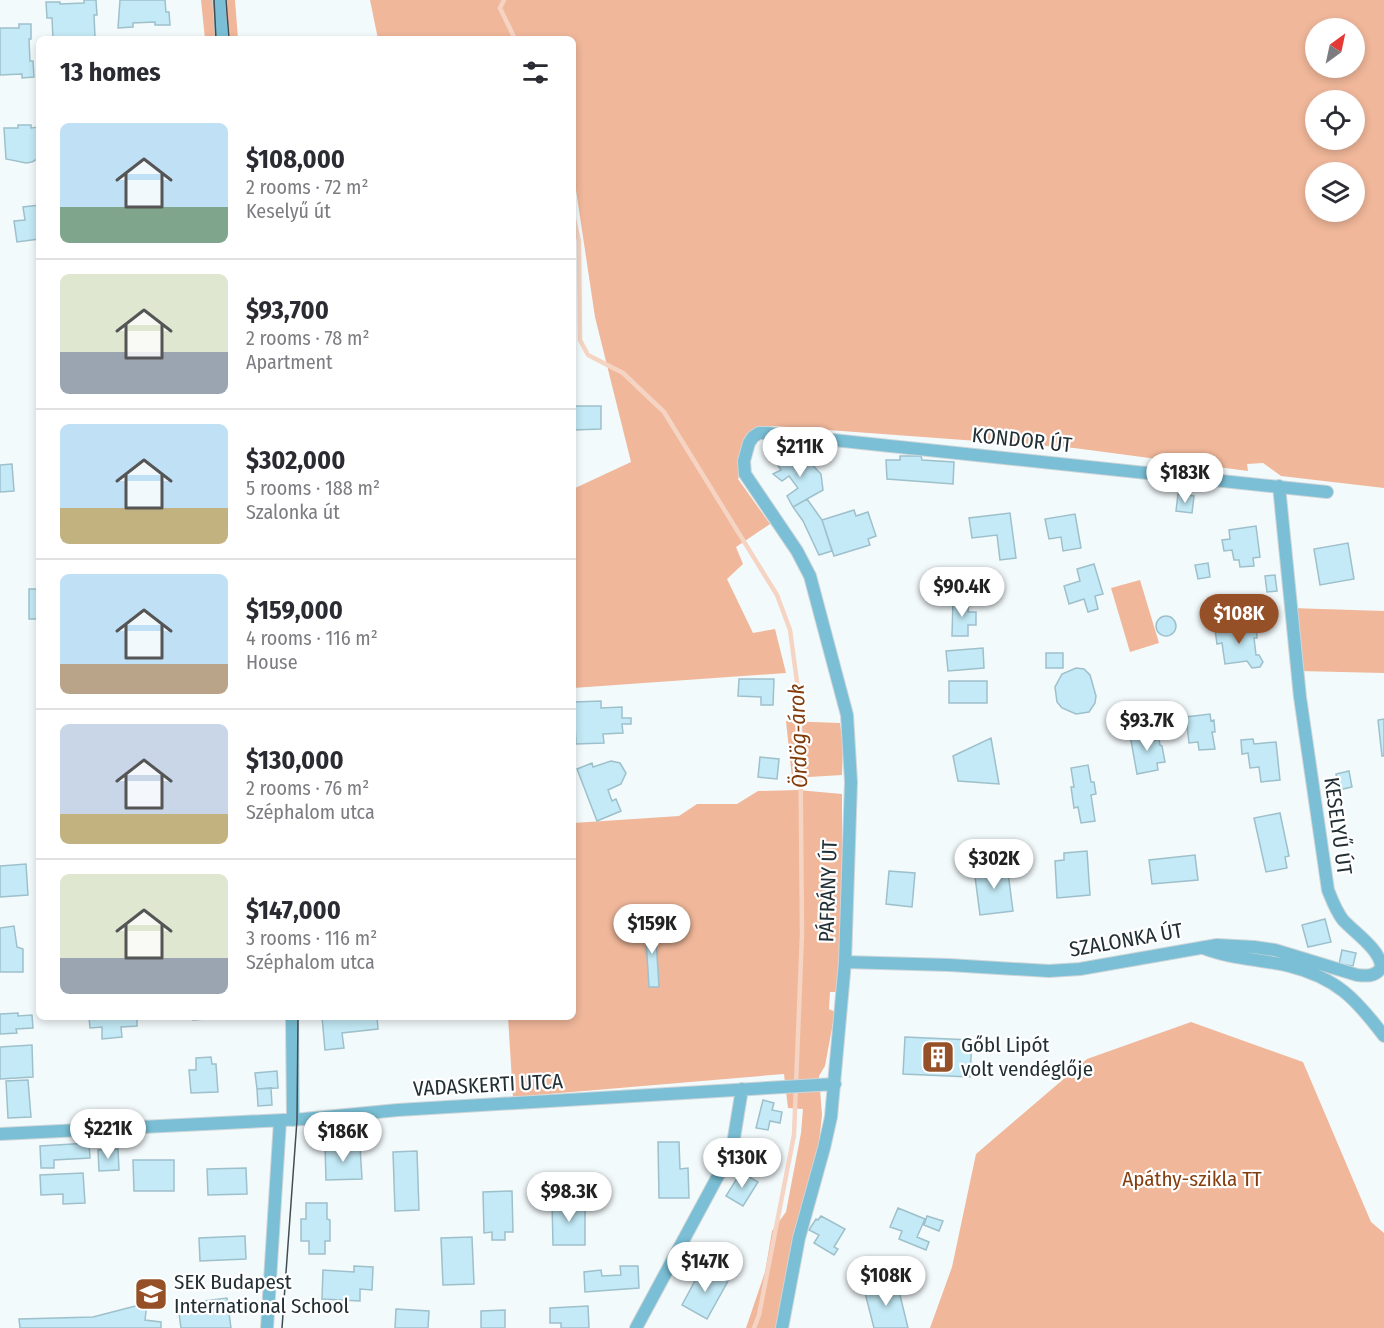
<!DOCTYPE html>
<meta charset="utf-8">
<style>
body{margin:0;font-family:"Fira Sans Condensed",sans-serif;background:#f2f2f3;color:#2b2b33;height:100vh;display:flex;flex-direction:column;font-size:22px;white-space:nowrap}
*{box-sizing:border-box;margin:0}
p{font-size:20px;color:#7c7c81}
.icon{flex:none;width:33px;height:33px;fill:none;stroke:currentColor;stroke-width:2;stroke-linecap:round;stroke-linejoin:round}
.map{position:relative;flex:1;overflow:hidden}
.details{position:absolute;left:36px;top:36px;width:540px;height:984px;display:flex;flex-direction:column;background:#fff;border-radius:9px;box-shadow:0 3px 9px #0003}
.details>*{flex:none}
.needle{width:39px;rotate:33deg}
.fabs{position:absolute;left:1305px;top:18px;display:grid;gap:12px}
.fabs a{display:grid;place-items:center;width:60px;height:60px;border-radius:50%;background:#fff;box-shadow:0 3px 9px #0003;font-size:30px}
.price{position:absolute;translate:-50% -51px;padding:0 14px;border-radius:21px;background:#fff;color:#222;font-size:20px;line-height:39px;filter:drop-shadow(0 2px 3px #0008)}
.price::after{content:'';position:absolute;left:50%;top:36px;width:18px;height:14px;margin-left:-9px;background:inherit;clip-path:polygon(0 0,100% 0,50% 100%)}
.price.selected{background:#965028;color:#fff}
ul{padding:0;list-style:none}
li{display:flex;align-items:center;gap:18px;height:150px;padding:0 24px}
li+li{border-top:2px solid #e1e1e2}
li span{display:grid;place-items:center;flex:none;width:168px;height:120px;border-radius:9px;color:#555}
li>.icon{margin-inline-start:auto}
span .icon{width:72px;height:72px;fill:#fffc;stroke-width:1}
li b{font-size:26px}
h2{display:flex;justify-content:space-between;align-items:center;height:72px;padding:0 24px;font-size:26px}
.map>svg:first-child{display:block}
</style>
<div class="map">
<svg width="1384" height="1328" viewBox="0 0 1384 1328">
<rect width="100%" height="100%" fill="#f3fafc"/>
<!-- green -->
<path fill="#f0b79a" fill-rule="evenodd" d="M201 0H235L238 39H205Z
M370 0H1384V488L1281 476 1263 463 1247 464 1248 471 1074 448 774 426 758 427C745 441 747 462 738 479L770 524 736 547 743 564 727 579 753 633 775 629 786 673 573 688V489L631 462 595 317 573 170V39H378ZM1316 28H1354V68H1316ZM1316 100H1354V140H1316ZM1316 172H1354V212H1316Z
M1140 580 1159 643 1130 652 1111 588Z
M1291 608 1384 611V673L1298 671Z
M786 721 840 723 843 747 842 775 792 778Z
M798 790 842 794V936L836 992H830L829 1009 835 1012 825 1066 819 1076 822 1115 818 1152 777 1328H746L765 1272 772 1231 786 1212 801 1133 803 1109 788 1108 784 1074 513 1097 508 1017H573V823L679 816 697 804H737L758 791Z
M1191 1022 1303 1062 1371 1222 1384 1233V1328H930L952 1267 976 1154 1087 1059Z"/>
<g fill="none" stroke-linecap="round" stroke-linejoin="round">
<!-- stream -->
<path stroke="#f5d4c3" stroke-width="4.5" d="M504 0 500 8 515 39
M573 215 579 241 580 340 588 355 623 373 664 412 777 595 790 630 800 704 802 934 794 1135 759 1315 754 1328"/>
</g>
<!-- building -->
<path fill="#c3eaf6" stroke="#9ec0cb" stroke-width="1.5" d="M84 0H96L97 15H94L95 37H98V39H53L52 18H47L46 2H60V4L84 3Z
M120 0H165L166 12H169L170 25H155V22L133 23V27L118 28Z
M19 24H31V39H29L30 61H33L34 77 22 78V74L0 75V28H19Z
M18 125H31V128L39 127V158L32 162 26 163 6 159 4 128H18Z
M39 205V239L17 242 14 221 25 220 23 207Z
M573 406H601V429L573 430Z
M799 451 821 474 823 490 793 507 787 496 798 488 789 476 782 481 773 474 781 470 777 464Z
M900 456H921L922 460 954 462 953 484 887 479 886 460H900Z
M12 464 14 491 0 492V465Z
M1178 494 1194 496 1192 513 1176 511Z
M807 499 822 520 832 551 819 555 803 521 793 507Z
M854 510 856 516 868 512 876 536 868 539 870 545 834 556 822 520Z
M1010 513 1016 558 1000 560 997 535 972 538 969 518Z
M1075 514 1081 548 1063 551 1061 537 1049 539 1045 519Z
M1256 526 1260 557 1253 558 1254 566 1240 567 1239 560H1234L1232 550 1224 551 1222 540 1230 539 1229 530Z
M1348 543 1354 579 1320 585 1314 549Z
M1208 563 1210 577 1198 579 1195 565Z
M1094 564 1103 594 1095 596 1098 609 1088 612 1084 599 1069 604 1064 586 1080 581 1077 569Z
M1275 575 1277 591 1267 592 1265 576Z
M29 589H39V619H29Z
M953 599H969L968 612H976V625H968V636H952Z
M1156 626a10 10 0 1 1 20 0a10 10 0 1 1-20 0Z
M1256 625 1257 638H1254L1256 655H1259L1263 662 1260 667 1252 668 1247 661 1225 664 1222 643 1217 644 1215 629Z
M983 648 984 668 948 671 946 651Z
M1046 653H1063V668H1046Z
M1076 668 1084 669 1090 675 1096 696 1095 703 1089 712 1076 714 1062 708 1057 702 1055 687 1062 674Z
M739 679H774L773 705H761V697L738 696Z
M949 681H987V703H949Z
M601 701V708L622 707V718H631V724H622L623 733 603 734 604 743 576 744 574 702Z
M1210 714 1211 721 1214 720 1215 732H1212L1215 749 1199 750 1198 742 1189 743 1186 717Z
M1384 719V756H1382L1378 720Z
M1152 731 1153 741 1159 739 1160 745 1162 746 1165 762 1157 763 1158 770 1137 774 1130 735Z
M991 738 999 784 958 781 953 756Z
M1253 739 1254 744 1276 742 1280 780 1261 782 1259 767 1250 768 1248 753 1242 754 1241 740Z
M760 757 779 759 777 779 758 777Z
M611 761 620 763 626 773 621 784 608 790 612 801 616 799 621 811 597 821 577 769 592 763 593 767Z
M1088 765 1091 782H1094L1096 794 1091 795 1095 821 1081 823 1078 807 1074 808 1071 787H1074L1071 768Z
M1349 771 1352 787 1339 790 1336 774Z
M1280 813 1289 856 1285 857 1287 868 1266 872 1254 818Z
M1087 851 1090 895 1057 898 1055 861 1064 860V853Z
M1195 855 1198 880 1152 884 1149 860Z
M26 864 28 895 0 897V866Z
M1007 865 1013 911 980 915 974 869Z
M889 871 915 873 912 907 886 904Z
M1325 919 1331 942 1308 947 1302 925Z
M645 923H655L659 987H649Z
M14 926 17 947 23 949V972H0V928Z
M1342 950 1356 953 1353 966 1339 964Z
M18 1013V1016L32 1015 33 1028 16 1029 17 1033 0 1034V1014Z
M89 1017H143V1018H137V1026L121 1027 122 1037 102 1039V1027L90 1028Z
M191 1017H234L193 1020Z
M322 1017H377L378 1029 342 1033 344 1048 325 1050Z
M905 1037 972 1040 970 1077 903 1074Z
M32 1045 33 1077 0 1079V1047Z
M211 1057 212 1064H216L218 1092 191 1093 189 1070H196V1058Z
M277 1071 278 1088 257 1089 255 1073Z
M28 1080 31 1117 8 1118 6 1081Z
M271 1088 272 1105 258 1106 257 1089Z
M763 1100 774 1103 772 1110 782 1112 780 1123 770 1121 768 1130 756 1128Z
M658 1142H679L680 1169 688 1168 689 1198H659Z
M89 1143 90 1158 54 1160V1168H41L40 1146Z
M360 1146 362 1179 326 1180 325 1147Z
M118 1149 119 1170 99 1171 98 1150Z
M417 1151 419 1210 395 1211 393 1152Z
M133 1160H174V1191H134Z
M246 1168 247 1194 208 1195 207 1169Z
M741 1172 758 1182 743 1206 726 1196Z
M83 1173 85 1203 63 1204V1194L41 1195 40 1175Z
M512 1191 513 1232H505V1240H492V1232L484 1233 483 1192Z
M552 1202H585V1245H553Z
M306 1203H327V1219L330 1220V1241H325V1254H309V1241H301V1219H306Z
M898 1208 925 1219 917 1237 929 1242 926 1250 899 1239 902 1231 890 1227Z
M821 1216 845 1229 834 1247 838 1249 834 1255 814 1243 819 1235 809 1230 816 1219 818 1220Z
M927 1216 943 1221 939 1231 924 1225Z
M245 1236 246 1259 200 1261 199 1238Z
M472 1237 474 1284 443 1285 441 1238Z
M354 1266 373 1267 372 1290 360 1289V1301L322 1299 323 1270 354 1272Z
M620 1266H638L639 1288 585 1292 584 1272 601 1270 602 1276 621 1275Z
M703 1266 728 1281 707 1319 682 1305Z
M890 1283 899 1291 908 1328H874L864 1289Z
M227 1298 231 1328H181L179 1313 189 1311 188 1303Z
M147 1303 145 1320 161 1322V1328H20L19 1319 93 1317Z
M588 1306 589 1328H561V1323H550V1308Z
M396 1309 429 1311 428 1328H395Z
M505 1310V1328H481V1311Z"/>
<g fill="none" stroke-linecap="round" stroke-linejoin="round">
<defs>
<path id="street" d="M219 0 222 39
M1203 948C1231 959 1260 959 1289 966 1337 978 1356 999 1384 1036
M845 962 949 965 1049 971 1080 969 1217 945 1254 947 1275 950 1357 975C1366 976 1375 977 1381 968 1382 951 1355 933 1343 920 1336 911 1332 900 1328 890L1300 697 1279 486
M292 1017 293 1120
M0 1134 304 1119 398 1110 835 1084
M267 1328 280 1121
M636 1328 732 1150 742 1089
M782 1328 799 1238 824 1148 831 1117 845 962 851 782 847 715 810 576 797 551 745 474 744 461 749 443 753 437 759 433H767L1327 492"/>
</defs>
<!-- street casing -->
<use href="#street" stroke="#cdd5d8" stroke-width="14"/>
<!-- street -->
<use href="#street" stroke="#7abfd5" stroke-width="12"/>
<!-- tram -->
<path stroke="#414d52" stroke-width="1.5" d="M214 0 216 39
M226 0 229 39
M282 1328 297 1120 298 1017"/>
</g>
<!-- icons -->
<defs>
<symbol id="building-square" viewBox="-11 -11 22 22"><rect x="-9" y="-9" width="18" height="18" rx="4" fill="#965028" stroke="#fff"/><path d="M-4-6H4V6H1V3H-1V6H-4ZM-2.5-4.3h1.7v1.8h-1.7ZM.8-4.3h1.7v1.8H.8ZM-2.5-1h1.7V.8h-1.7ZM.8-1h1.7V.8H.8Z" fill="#fff"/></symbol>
<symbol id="school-square" viewBox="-11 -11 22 22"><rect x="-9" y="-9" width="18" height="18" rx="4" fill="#965028" stroke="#fff"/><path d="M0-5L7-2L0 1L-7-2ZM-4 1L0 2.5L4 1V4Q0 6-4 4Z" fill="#fff"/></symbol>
</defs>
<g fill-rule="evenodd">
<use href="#building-square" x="919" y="1038" width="38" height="38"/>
<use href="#school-square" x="132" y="1275" width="38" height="38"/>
</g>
<g text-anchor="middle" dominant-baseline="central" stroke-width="4.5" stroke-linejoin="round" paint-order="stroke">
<!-- street labels -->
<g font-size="21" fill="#222f34" stroke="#fff">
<text transform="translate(1022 440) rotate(6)">KONDOR ÚT</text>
<text transform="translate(1338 826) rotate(82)">KESELYŰ ÚT</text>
<text transform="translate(828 891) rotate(-88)">PÁFRÁNY ÚT</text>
<text transform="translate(1126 940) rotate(-10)">SZALONKA ÚT</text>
<text transform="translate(488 1085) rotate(-3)">VADASKERTI UTCA</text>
</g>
<!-- poi labels -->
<g font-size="21" fill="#222f34" stroke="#fff" text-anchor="start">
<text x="961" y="1045">Gőbl Lipót<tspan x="961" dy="24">volt vendéglője</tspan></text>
<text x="174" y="1282">SEK Budapest<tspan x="174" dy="24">International School</tspan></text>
</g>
<!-- park labels -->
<g font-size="21" fill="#853e0f" stroke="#fff">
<text x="1192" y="1179">Apáthy-szikla TT</text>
</g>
<!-- water labels -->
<g font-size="22" font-style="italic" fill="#813b0a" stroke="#fff">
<text transform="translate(798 736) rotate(-92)">Ördög-árok</text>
</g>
</g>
</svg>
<div class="fabs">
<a><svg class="needle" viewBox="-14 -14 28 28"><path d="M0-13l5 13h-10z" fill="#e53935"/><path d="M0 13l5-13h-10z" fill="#7c7c81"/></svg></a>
<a><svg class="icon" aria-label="locate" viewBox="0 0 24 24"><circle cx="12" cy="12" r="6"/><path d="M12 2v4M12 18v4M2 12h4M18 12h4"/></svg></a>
<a><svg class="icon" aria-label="layers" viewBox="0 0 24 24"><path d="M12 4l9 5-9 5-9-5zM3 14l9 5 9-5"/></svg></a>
</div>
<b class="price" style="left:800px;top:478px">$211K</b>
<b class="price" style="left:1185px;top:504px">$183K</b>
<b class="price" style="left:962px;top:618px">$90.4K</b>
<b class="price selected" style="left:1239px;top:645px">$108K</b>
<b class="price" style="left:1147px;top:752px">$93.7K</b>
<b class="price" style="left:994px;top:890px">$302K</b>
<b class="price" style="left:652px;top:955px">$159K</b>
<b class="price" style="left:108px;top:1160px">$221K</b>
<b class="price" style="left:343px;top:1163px">$186K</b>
<b class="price" style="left:742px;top:1189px">$130K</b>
<b class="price" style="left:569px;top:1223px">$98.3K</b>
<b class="price" style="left:705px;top:1293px">$147K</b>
<b class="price" style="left:886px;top:1307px">$108K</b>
<section class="details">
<h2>13 homes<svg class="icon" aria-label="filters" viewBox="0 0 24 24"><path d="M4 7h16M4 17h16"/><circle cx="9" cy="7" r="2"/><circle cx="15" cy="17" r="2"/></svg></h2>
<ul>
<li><span style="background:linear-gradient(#bfe0f5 70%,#7fa58c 0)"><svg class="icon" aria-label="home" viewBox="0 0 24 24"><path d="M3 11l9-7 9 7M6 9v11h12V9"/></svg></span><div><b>$108,000</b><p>2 rooms · 72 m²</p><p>Keselyű út</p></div></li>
<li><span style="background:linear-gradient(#dfe7d0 65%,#9aa5b1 0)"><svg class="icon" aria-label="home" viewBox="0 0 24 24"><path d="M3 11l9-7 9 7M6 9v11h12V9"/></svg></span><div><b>$93,700</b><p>2 rooms · 78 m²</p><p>Apartment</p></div></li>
<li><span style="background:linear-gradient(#bfe0f5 70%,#c2b280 0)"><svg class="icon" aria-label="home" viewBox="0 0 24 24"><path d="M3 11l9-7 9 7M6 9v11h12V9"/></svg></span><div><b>$302,000</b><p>5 rooms · 188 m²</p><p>Szalonka út</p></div></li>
<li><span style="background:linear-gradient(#bfe0f5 75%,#b9a48a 0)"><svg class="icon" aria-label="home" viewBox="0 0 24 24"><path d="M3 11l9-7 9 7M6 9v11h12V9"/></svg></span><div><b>$159,000</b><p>4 rooms · 116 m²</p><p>House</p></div></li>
<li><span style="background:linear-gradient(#c9d6e8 75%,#c2b280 0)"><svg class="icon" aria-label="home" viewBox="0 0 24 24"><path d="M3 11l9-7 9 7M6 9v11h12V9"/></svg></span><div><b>$130,000</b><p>2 rooms · 76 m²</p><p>Széphalom utca</p></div></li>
<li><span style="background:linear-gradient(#dfe7d0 70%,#9aa5b1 0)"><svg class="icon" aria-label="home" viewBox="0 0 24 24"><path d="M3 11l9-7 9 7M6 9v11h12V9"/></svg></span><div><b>$147,000</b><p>3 rooms · 116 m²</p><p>Széphalom utca</p></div></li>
</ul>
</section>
</div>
